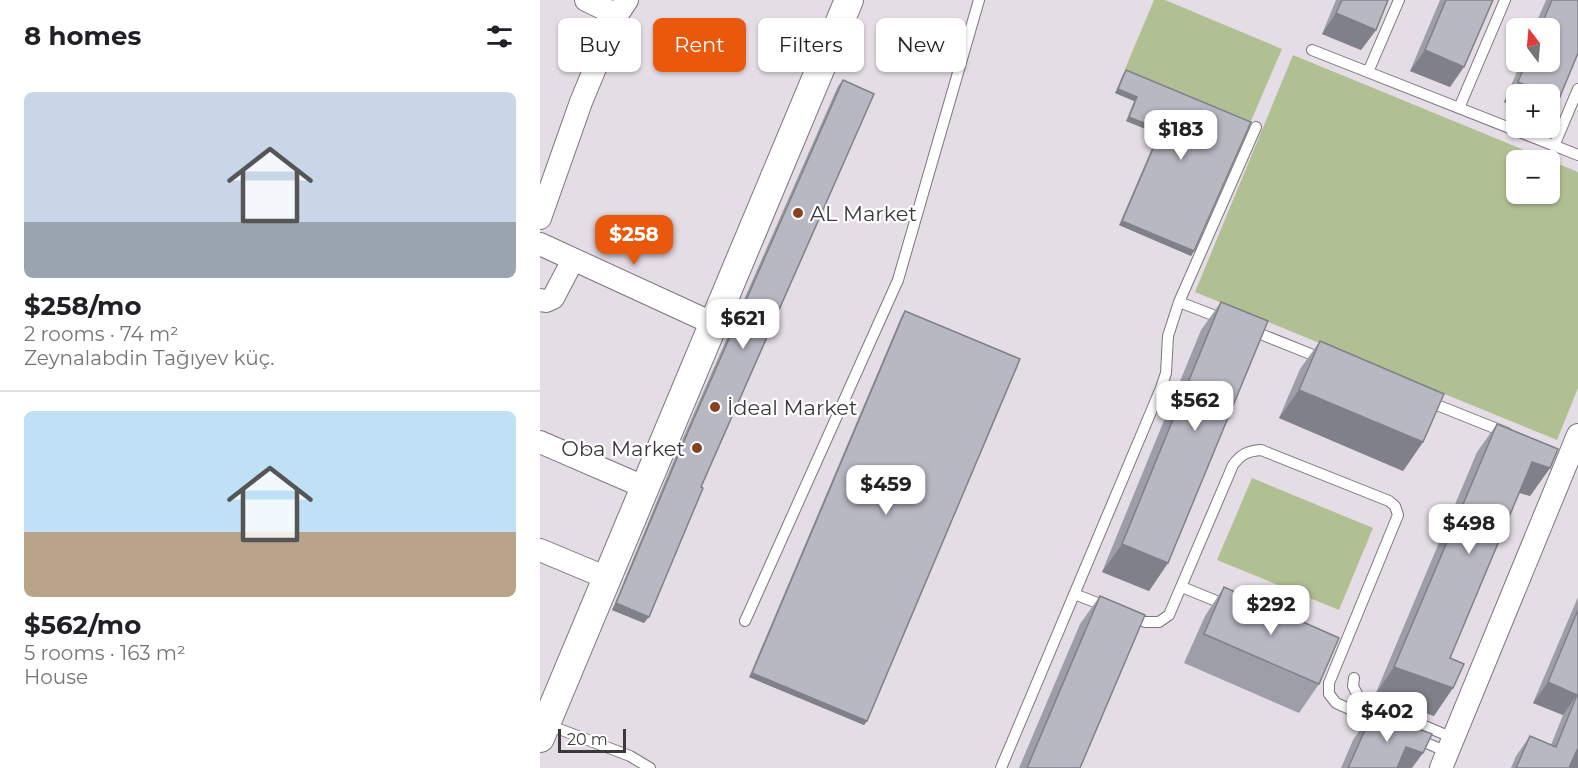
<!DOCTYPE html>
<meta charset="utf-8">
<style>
body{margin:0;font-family:Montserrat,sans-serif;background:#f6f6f6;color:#202124;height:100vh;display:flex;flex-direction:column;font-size:22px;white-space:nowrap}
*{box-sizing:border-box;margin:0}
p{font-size:20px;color:#757577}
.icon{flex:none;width:33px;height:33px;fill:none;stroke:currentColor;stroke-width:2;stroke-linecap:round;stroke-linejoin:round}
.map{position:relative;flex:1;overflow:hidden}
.drawer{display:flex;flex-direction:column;background:#fff;width:540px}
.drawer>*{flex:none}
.hud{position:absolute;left:18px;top:18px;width:570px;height:54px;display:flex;gap:12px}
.needle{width:39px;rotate:344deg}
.controls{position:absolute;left:966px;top:18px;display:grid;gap:12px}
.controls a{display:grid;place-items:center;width:54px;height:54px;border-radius:9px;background:#fff;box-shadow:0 2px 4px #0004;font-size:30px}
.scale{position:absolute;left:18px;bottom:15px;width:68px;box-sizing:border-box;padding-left:6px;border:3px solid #3c393c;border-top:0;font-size:16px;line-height:21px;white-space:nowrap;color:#3c393c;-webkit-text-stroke:4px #fff;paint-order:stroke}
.price{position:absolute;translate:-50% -51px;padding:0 14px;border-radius:12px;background:#fff;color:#222;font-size:20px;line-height:39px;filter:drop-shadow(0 2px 3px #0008)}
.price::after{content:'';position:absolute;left:50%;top:36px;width:18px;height:14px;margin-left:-9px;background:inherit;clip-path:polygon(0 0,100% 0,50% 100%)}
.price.current{background:#ea580c;color:#fff}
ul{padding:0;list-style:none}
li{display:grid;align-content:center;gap:12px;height:318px;padding:0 24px}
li+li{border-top:2px solid #e0e0e0}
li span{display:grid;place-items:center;height:186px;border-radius:9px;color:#555}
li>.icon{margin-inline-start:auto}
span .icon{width:108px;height:108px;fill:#fffc;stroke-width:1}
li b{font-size:26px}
h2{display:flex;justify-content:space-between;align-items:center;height:72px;padding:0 24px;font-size:26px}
.pill{padding:0 21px;border-radius:9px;background:#fff;box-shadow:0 2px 4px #0004;font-size:21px;line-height:54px}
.pill.current{background:#ea580c;color:#fff}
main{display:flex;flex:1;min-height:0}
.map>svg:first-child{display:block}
</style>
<main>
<section class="drawer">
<h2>8 homes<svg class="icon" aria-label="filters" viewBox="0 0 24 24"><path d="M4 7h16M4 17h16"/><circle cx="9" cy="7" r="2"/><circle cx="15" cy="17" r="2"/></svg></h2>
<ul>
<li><span style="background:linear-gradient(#c9d6e8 70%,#9aa5b1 0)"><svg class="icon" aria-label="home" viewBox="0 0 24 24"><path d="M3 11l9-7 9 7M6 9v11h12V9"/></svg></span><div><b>$258/mo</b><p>2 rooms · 74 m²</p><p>Zeynalabdin Tağıyev küç.</p></div></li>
<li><span style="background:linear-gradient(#bfe0f5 65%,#b9a48a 0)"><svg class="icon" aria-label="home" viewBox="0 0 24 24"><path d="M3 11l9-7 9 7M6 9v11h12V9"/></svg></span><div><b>$562/mo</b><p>5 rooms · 163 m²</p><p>House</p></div></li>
</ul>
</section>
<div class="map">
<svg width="1038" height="768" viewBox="0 0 1038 768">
<rect width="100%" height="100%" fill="#e5dde5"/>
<!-- green -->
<path fill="#b1c093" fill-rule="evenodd" d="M614 0H625L742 49 711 121 585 69Z
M753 55 1038 172V388L1017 440 655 292ZM976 160H1010V194H976Z
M712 478 833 528 799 610 677 560Z"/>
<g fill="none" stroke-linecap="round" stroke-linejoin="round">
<defs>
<path id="service" d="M772 50 1038 155
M828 72 859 0
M919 108 965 0
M1014 146 1038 89
M639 302 686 320
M708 329 783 359
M887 401 967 433
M642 587 686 605
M534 594 568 607
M591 616 605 622H619L629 615 693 465C701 454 708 451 721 450L849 501 855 506 858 515 789 683V694L796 703 841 723
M205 621 358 280 439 0
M814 678 813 686 819 698 913 738
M6 724 90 756 110 768
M875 738 907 752
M461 768 621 388 626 373 628 336 639 302 716 127"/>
<path id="minor" d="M46 0 77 15
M0 218 41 102 77 15 87 0
M0 244 172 323
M0 300 6 301 13 298 33 260
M0 442 104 487
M0 550 67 578
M901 768 1038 435"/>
<path id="tertiary" d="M0 738 309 0"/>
</defs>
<!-- service casing -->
<use href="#service" stroke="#7c757c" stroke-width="12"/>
<!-- minor casing -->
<use href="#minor" stroke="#7c757c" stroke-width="24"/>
<!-- tertiary casing -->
<use href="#tertiary" stroke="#7c757c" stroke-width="30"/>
<!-- service -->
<use href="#service" stroke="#fff" stroke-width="10"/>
<!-- minor -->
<use href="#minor" stroke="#fff" stroke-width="22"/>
<!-- tertiary -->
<use href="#tertiary" stroke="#fff" stroke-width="28"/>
</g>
<!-- wall -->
<path fill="#9d9ea7" d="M796 0H848L836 30 821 50 782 34Z
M900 0H953L910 87 870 71Z
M1006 0H1038L1019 99 1010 112V94H976V108L964 102 981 62H1010V28H994Z
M586 70 711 122 654 251 651 256 579 225 618 134 586 121 594 101 575 93 583 74Z
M303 80 161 487 104 623 72 610 143 438 298 86Z
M681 302 628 563 609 591 562 572 661 330Z
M365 311 327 721 324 725 209 677 362 315Z
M780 341 883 442 863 471 739 418 760 369Z
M957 424 1010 468 990 496 979 493 910 658 894 716 835 695 937 452Z
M684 587 779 684 759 713 644 663 665 616Z
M560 596 540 768H479L540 624Z
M1038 597V768H971L976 756 990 736 1011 745 1023 715 993 703Z
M833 712 872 768H801L813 740Z"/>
<!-- shaded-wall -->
<path fill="#808188" d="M796 13 836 30 821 50 782 34Z
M885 50 924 67 910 87 870 71Z
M978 82 1008 94H976V108L964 102Z
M578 89 597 97 594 101 575 93Z
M1010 95 1019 99 1010 112Z
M589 117 621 130 618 134 586 121Z
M582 221 654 251 651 256 579 225Z
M759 390 883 442 863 471 739 418Z
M992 462 1010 468 990 496 972 490Z
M582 544 628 563 609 591 562 572Z
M76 603 109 617 104 623 72 610Z
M854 667 913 688 894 716 835 695Z
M212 673 327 721 324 725 209 677Z
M1008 682 1037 695 1023 715 993 703Z
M866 747 883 753 872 768H851Z
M1037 750 1038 751V768H1024Z"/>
<!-- building -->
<path fill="#b7b8c2" stroke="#808188" stroke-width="1.5" d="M802 0H848L836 30 796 13Z
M906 0H953L924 67 885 50Z
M1012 0H1038V53L1019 99 978 82 986 62H1010V28H1000Z
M586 70 711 122 654 251 582 221 621 130 589 117 597 97 578 89Z
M303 80 334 94 161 487 163 488 109 617 76 603 148 432Z
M681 302 728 321 628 563 582 544Z
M365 311 480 359 327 721 212 673Z
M780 341 904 394 883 442 759 390Z
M957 424 1018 449 1010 468 992 462 910 658 924 664 913 688 854 667Z
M684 587 799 638 779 684 664 634Z
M560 596 605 615 540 768H487Z
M1038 610V751L1037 750 1029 768H976L990 736 1016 747 1037 695 1008 682Z
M833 712 892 734 883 753 866 747 857 768H808Z"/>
<!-- markers -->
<g fill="#894220" stroke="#fff" stroke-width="2">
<circle cx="258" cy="213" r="6"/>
<circle cx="175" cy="407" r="6"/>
<circle cx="157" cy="448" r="6"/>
</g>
<g text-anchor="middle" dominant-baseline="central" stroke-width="4.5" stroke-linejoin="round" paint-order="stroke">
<!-- poi labels -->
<g font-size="21" fill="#3c393c" stroke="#fff" text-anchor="start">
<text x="270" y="213">AL Market</text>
<text x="187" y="407">İdeal Market</text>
<text x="145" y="448" text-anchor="end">Oba Market</text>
</g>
</g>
</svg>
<div class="controls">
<a><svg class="needle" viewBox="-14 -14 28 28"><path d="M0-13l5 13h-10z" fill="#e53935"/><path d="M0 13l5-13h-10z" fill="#757577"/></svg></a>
<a>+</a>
<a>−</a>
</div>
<div class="scale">20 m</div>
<b class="price" style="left:641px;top:161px">$183</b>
<b class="price current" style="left:94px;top:266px">$258</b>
<b class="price" style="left:203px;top:350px">$621</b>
<b class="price" style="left:655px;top:432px">$562</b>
<b class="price" style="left:346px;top:516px">$459</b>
<b class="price" style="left:929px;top:555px">$498</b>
<b class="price" style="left:731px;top:636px">$292</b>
<b class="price" style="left:847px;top:743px">$402</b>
<div class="hud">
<a class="pill">Buy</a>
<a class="pill current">Rent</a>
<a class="pill">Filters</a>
<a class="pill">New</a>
</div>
</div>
</main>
